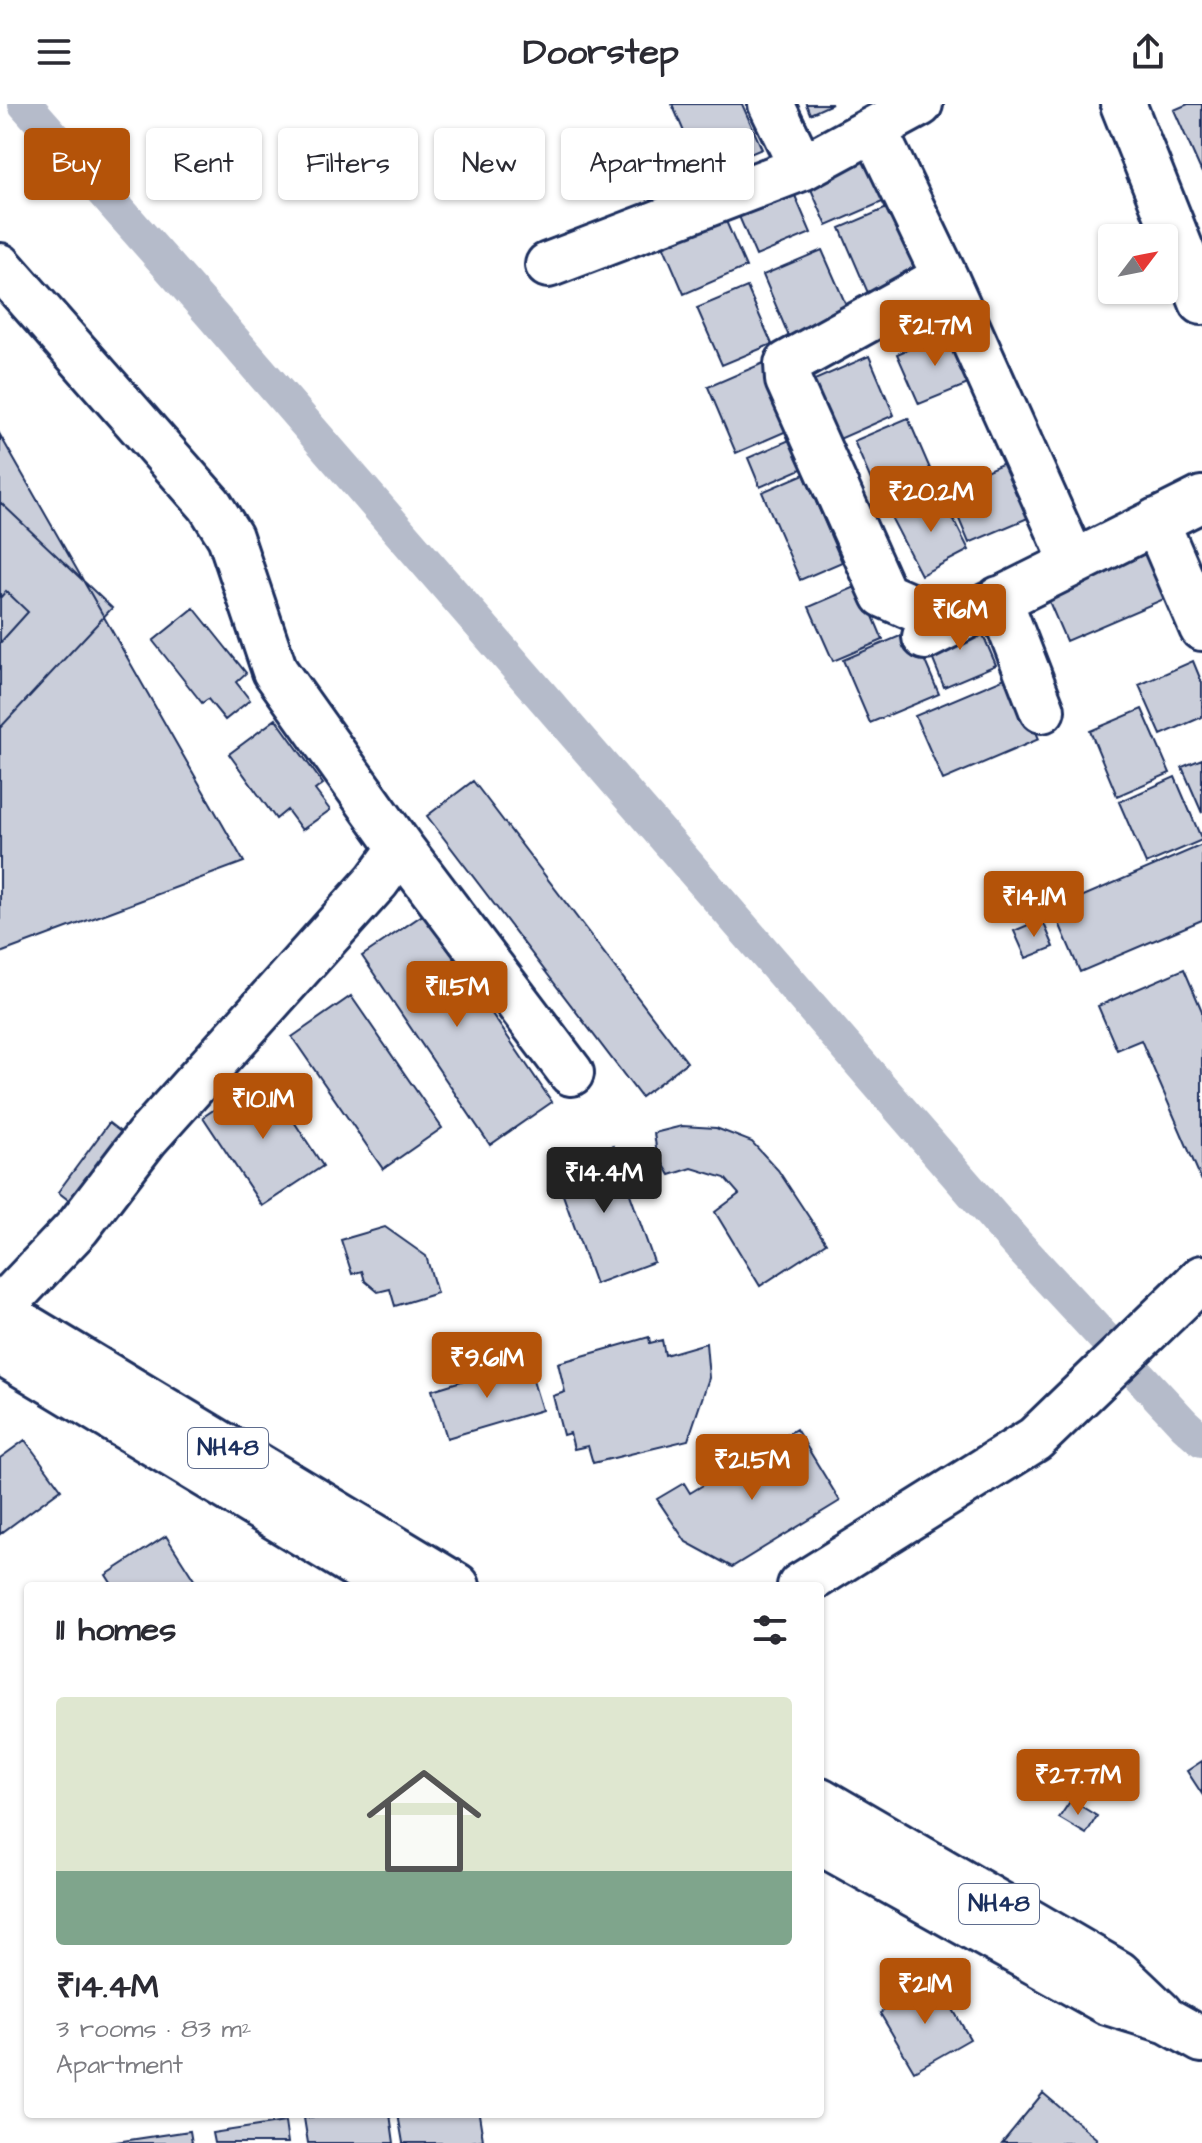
<!DOCTYPE html>
<meta charset="utf-8">
<style>
body{margin:0;font-family:"Architects Daughter",sans-serif;background:#f2f2f3;color:#2b2b33;height:100vh;display:flex;flex-direction:column;font-size:30px;white-space:nowrap}
*{box-sizing:border-box;margin:0}
p{font-size:26px;color:#7c7c81}
.icon{flex:none;width:44px;height:44px;fill:none;stroke:currentColor;stroke-width:2;stroke-linecap:round;stroke-linejoin:round}
.map{position:relative;flex:1;overflow:hidden}
.details{position:absolute;left:24px;top:1478px;width:800px;height:536px;display:flex;flex-direction:column;background:#fff;border-radius:8px;box-shadow:0 2px 6px #0004}
.details>*{flex:none}
.banner{position:absolute;left:24px;top:24px;width:800px;height:72px;display:flex;gap:16px}
.needle{width:52px;rotate:58deg}
.controls{position:absolute;left:1098px;top:120px;display:grid;gap:16px}
.controls a{display:grid;place-items:center;width:80px;height:80px;border-radius:8px;background:#fff;box-shadow:0 2px 6px #0004;font-size:40px}
.price{position:absolute;translate:-50% -68px;padding:0 18px;border-radius:8px;background:#b45309;color:#fff;font-size:26px;line-height:52px;filter:drop-shadow(0 2px 4px #0008)}
.price::after{content:'';position:absolute;left:50%;top:48px;width:24px;height:18px;margin-left:-12px;background:inherit;clip-path:polygon(0 0,100% 0,50% 100%)}
.price.on{background:#222;color:#fff}
ul{padding:0;list-style:none}
li{display:grid;align-content:center;gap:16px;height:424px;padding:0 32px}
li+li{border-top:2px solid #e1e1e2}
li span{display:grid;place-items:center;height:248px;border-radius:8px;color:#555}
li>.icon{margin-inline-start:auto}
span .icon{width:144px;height:144px;fill:#fffc;stroke-width:1}
li b{font-size:34px}
h2{display:flex;justify-content:space-between;align-items:center;height:96px;padding:0 32px;font-size:34px}
.chip{padding:0 28px;border-radius:8px;background:#fff;box-shadow:0 2px 6px #0004;font-size:28px;line-height:72px}
.chip.on{background:#b45309;color:#fff}
header{display:flex;justify-content:space-between;align-items:center;height:104px;padding:0 32px;background:#fff;font-size:36px;font-weight:700}
.map>svg:first-child{display:block}
</style>
<header><svg class="icon" aria-label="menu" viewBox="0 0 24 24"><path d="M4 6h16M4 12h16M4 18h16"/></svg>Doorstep<svg class="icon" aria-label="share" viewBox="0 0 24 24"><path d="M12 15V3M7 8l5-5 5 5M5 13v7h14v-7"/></svg></header>
<div class="map">
<svg width="1202" height="2039" viewBox="0 0 1202 2039">
<rect width="100%" height="100%" fill="#fff"/>
<filter id="ink" filterUnits="userSpaceOnUse"><feTurbulence type="fractalNoise" baseFrequency=".0125" numOctaves="2"/><feDisplacementMap in="SourceGraphic" scale="16" xChannelSelector="R" yChannelSelector="G"/><feConvolveMatrix kernelMatrix="1 2 1 2 8 2 1 2 1" color-interpolation-filters="sRGB"/></filter>
<g filter="url(#ink)">
<g fill="none" stroke-linecap="round" stroke-linejoin="round">
<!-- canal -->
<path stroke="#b5bbca" stroke-width="34" d="M25 0 210 209 1016 1139 1184 1320 1202 1336"/>
</g>
<!-- building -->
<path fill="#caceda" stroke="#1b2f5e" stroke-width="2" d="M672 0H742L762 45 702 70Z
M806 0H832L810 10Z
M1188 0H1202V69L1174 6Z
M863 41 887 96 827 122 803 67Z
M790 80 811 129 756 152 735 103Z
M901 98 929 163 868 189 840 124Z
M722 108 746 163 684 190 660 134Z
M822 146 850 210 790 235 763 171Z
M747 183 772 240 722 261 697 204Z
M951 227 973 278 919 300 897 250Z
M869 252 894 311 835 337 810 278Z
M768 257 796 323 736 349 708 283Z
M908 314 934 374 880 397 854 337Z
M0 331 244 758 0 849Z
M794 334 806 363 760 383 748 354Z
M1018 353 1042 408 969 439 946 384Z
M804 370 842 458 800 476 762 388Z
M940 389 969 446 921 471 892 415Z
M0 398 112 504 0 624V539L28 508 6 487 0 494Z
M1157 440 1178 489 1066 537 1045 488Z
M860 481 883 536 833 557 809 503Z
M194 504 246 569 236 578 250 596 225 616 208 595 202 599 153 537Z
M975 512 996 561 944 583 924 534Z
M912 527 939 590 870 619 843 556Z
M1193 557 1202 579V613L1161 631 1139 581Z
M1012 571 1039 635 943 676 915 612Z
M1142 605 1170 669 1117 692 1090 627Z
M276 615 323 680 315 686 330 706 302 726 287 706 276 715 229 650Z
M1202 655V709L1182 663Z
M1175 673 1202 736 1146 760 1119 698Z
M473 677 687 958 641 993 427 712Z
M1202 741V816L1080 868 1053 805Z
M424 810 552 998 490 1041 362 852Z
M1042 815 1054 843 1026 854 1014 827Z
M1184 865 1202 907V1077L1141 936 1117 946 1098 902Z
M351 892 442 1024 383 1065 292 933Z
M264 972 323 1062 262 1102 203 1013Z
M109 1019 131 1036 80 1105 58 1088Z
M682 1022 716 1024 752 1038 778 1066 826 1139 760 1182 715 1108 739 1090 725 1074 692 1064 670 1071 657 1050 654 1029Z
M613 1042 654 1158 595 1180 553 1063Z
M385 1123 426 1152 437 1189 395 1202 390 1185 378 1188 365 1177 362 1167 352 1170 341 1136Z
M649 1233 650 1239 662 1236 665 1251 706 1239 709 1274 688 1336 593 1359 588 1342 574 1345 570 1329 563 1331 553 1292 565 1288 558 1259Z
M527 1257 542 1306 447 1334 432 1286Z
M796 1325 840 1397 732 1463 686 1438 657 1395 684 1379 690 1389Z
M25 1336 61 1385 0 1430V1354Z
M166 1432 198 1482H113L106 1471Z
M1202 1657V1690L1187 1667Z
M1071 1696 1097 1712 1086 1730 1059 1714Z
M936 1876 970 1935 914 1967 880 1909Z
M1043 1989 1097 2035 1093 2039H1002Z
M331 2010H390L394 2039H308L304 2014Z
M398 2010H479L483 2036 465 2039H403Z
M285 2018 288 2039H214L212 2029Z
M190 2027 192 2039H109Z"/>
<g fill="none" stroke-linecap="round" stroke-linejoin="round">
<defs>
<path id="minor" d="M771 0 802 64
M1123 0 1202 198
M874 25 945 173 1073 458
M548 161 802 64 920 0
M0 162 210 401 230 433 275 567 401 744 571 969
M945 173 787 260 788 276 884 491 950 520
M1156 417 1202 524
M999 495 1042 606
M925 533 1202 395
M0 1205 78 1123 146 1034 377 777 401 744
M800 1482 1035 1335 1202 1174"/>
<path id="highway" d="M0 1207 457 1482
M0 1247 390 1482
M820 1696 1118 1869 1160 1909
M820 1738 1107 1898 1168 1917 1202 1936"/>
</defs>
<!-- minor casing -->
<use href="#minor" stroke="#1b2f5e" stroke-width="50"/>
<!-- highway casing -->
<use href="#highway" stroke="#1b2f5e" stroke-width="50"/>
<!-- minor -->
<use href="#minor" stroke="#fff" stroke-width="44"/>
<!-- highway -->
<use href="#highway" stroke="#fff" stroke-width="44"/>
</g>
</g>
<g text-anchor="middle" dominant-baseline="central" stroke-width="8" stroke-linejoin="round" paint-order="stroke">
<!-- shield labels -->
<g fill="#fff" stroke="#5f6d8e" stroke-width="2">
<rect x="188" y="1324" width="80" height="40" rx="6"/>
<rect x="959" y="1780" width="80" height="40" rx="6"/>
</g>
<g font-size="24" font-weight="bold" fill="#1b2f5e">
<text x="228" y="1344">NH48</text>
<text x="999" y="1800">NH48</text>
</g>
</g>
</svg>
<div class="controls">
<a><svg class="needle" viewBox="-14 -14 28 28"><path d="M0-13l5 13h-10z" fill="#e53935"/><path d="M0 13l5-13h-10z" fill="#7c7c81"/></svg></a>
</div>
<b class="price" style="left:935px;top:264px">₹21.7M</b>
<b class="price" style="left:931px;top:430px">₹20.2M</b>
<b class="price" style="left:960px;top:548px">₹16M</b>
<b class="price" style="left:1034px;top:835px">₹14.1M</b>
<b class="price" style="left:457px;top:925px">₹11.5M</b>
<b class="price" style="left:263px;top:1037px">₹10.1M</b>
<b class="price on" style="left:604px;top:1111px">₹14.4M</b>
<b class="price" style="left:487px;top:1296px">₹9.61M</b>
<b class="price" style="left:752px;top:1398px">₹21.5M</b>
<b class="price" style="left:1078px;top:1713px">₹27.7M</b>
<b class="price" style="left:925px;top:1922px">₹21M</b>
<div class="banner">
<a class="chip on">Buy</a>
<a class="chip">Rent</a>
<a class="chip">Filters</a>
<a class="chip">New</a>
<a class="chip">Apartment</a>
</div>
<section class="details">
<h2>11 homes<svg class="icon" aria-label="filters" viewBox="0 0 24 24"><path d="M4 7h16M4 17h16"/><circle cx="9" cy="7" r="2"/><circle cx="15" cy="17" r="2"/></svg></h2>
<ul>
<li><span style="background:linear-gradient(#dfe7d0 70%,#7fa58c 0)"><svg class="icon" aria-label="home" viewBox="0 0 24 24"><path d="M3 11l9-7 9 7M6 9v11h12V9"/></svg></span><div><b>₹14.4M</b><p>3 rooms · 83 m²</p><p>Apartment</p></div></li>
</ul>
</section>
</div>
